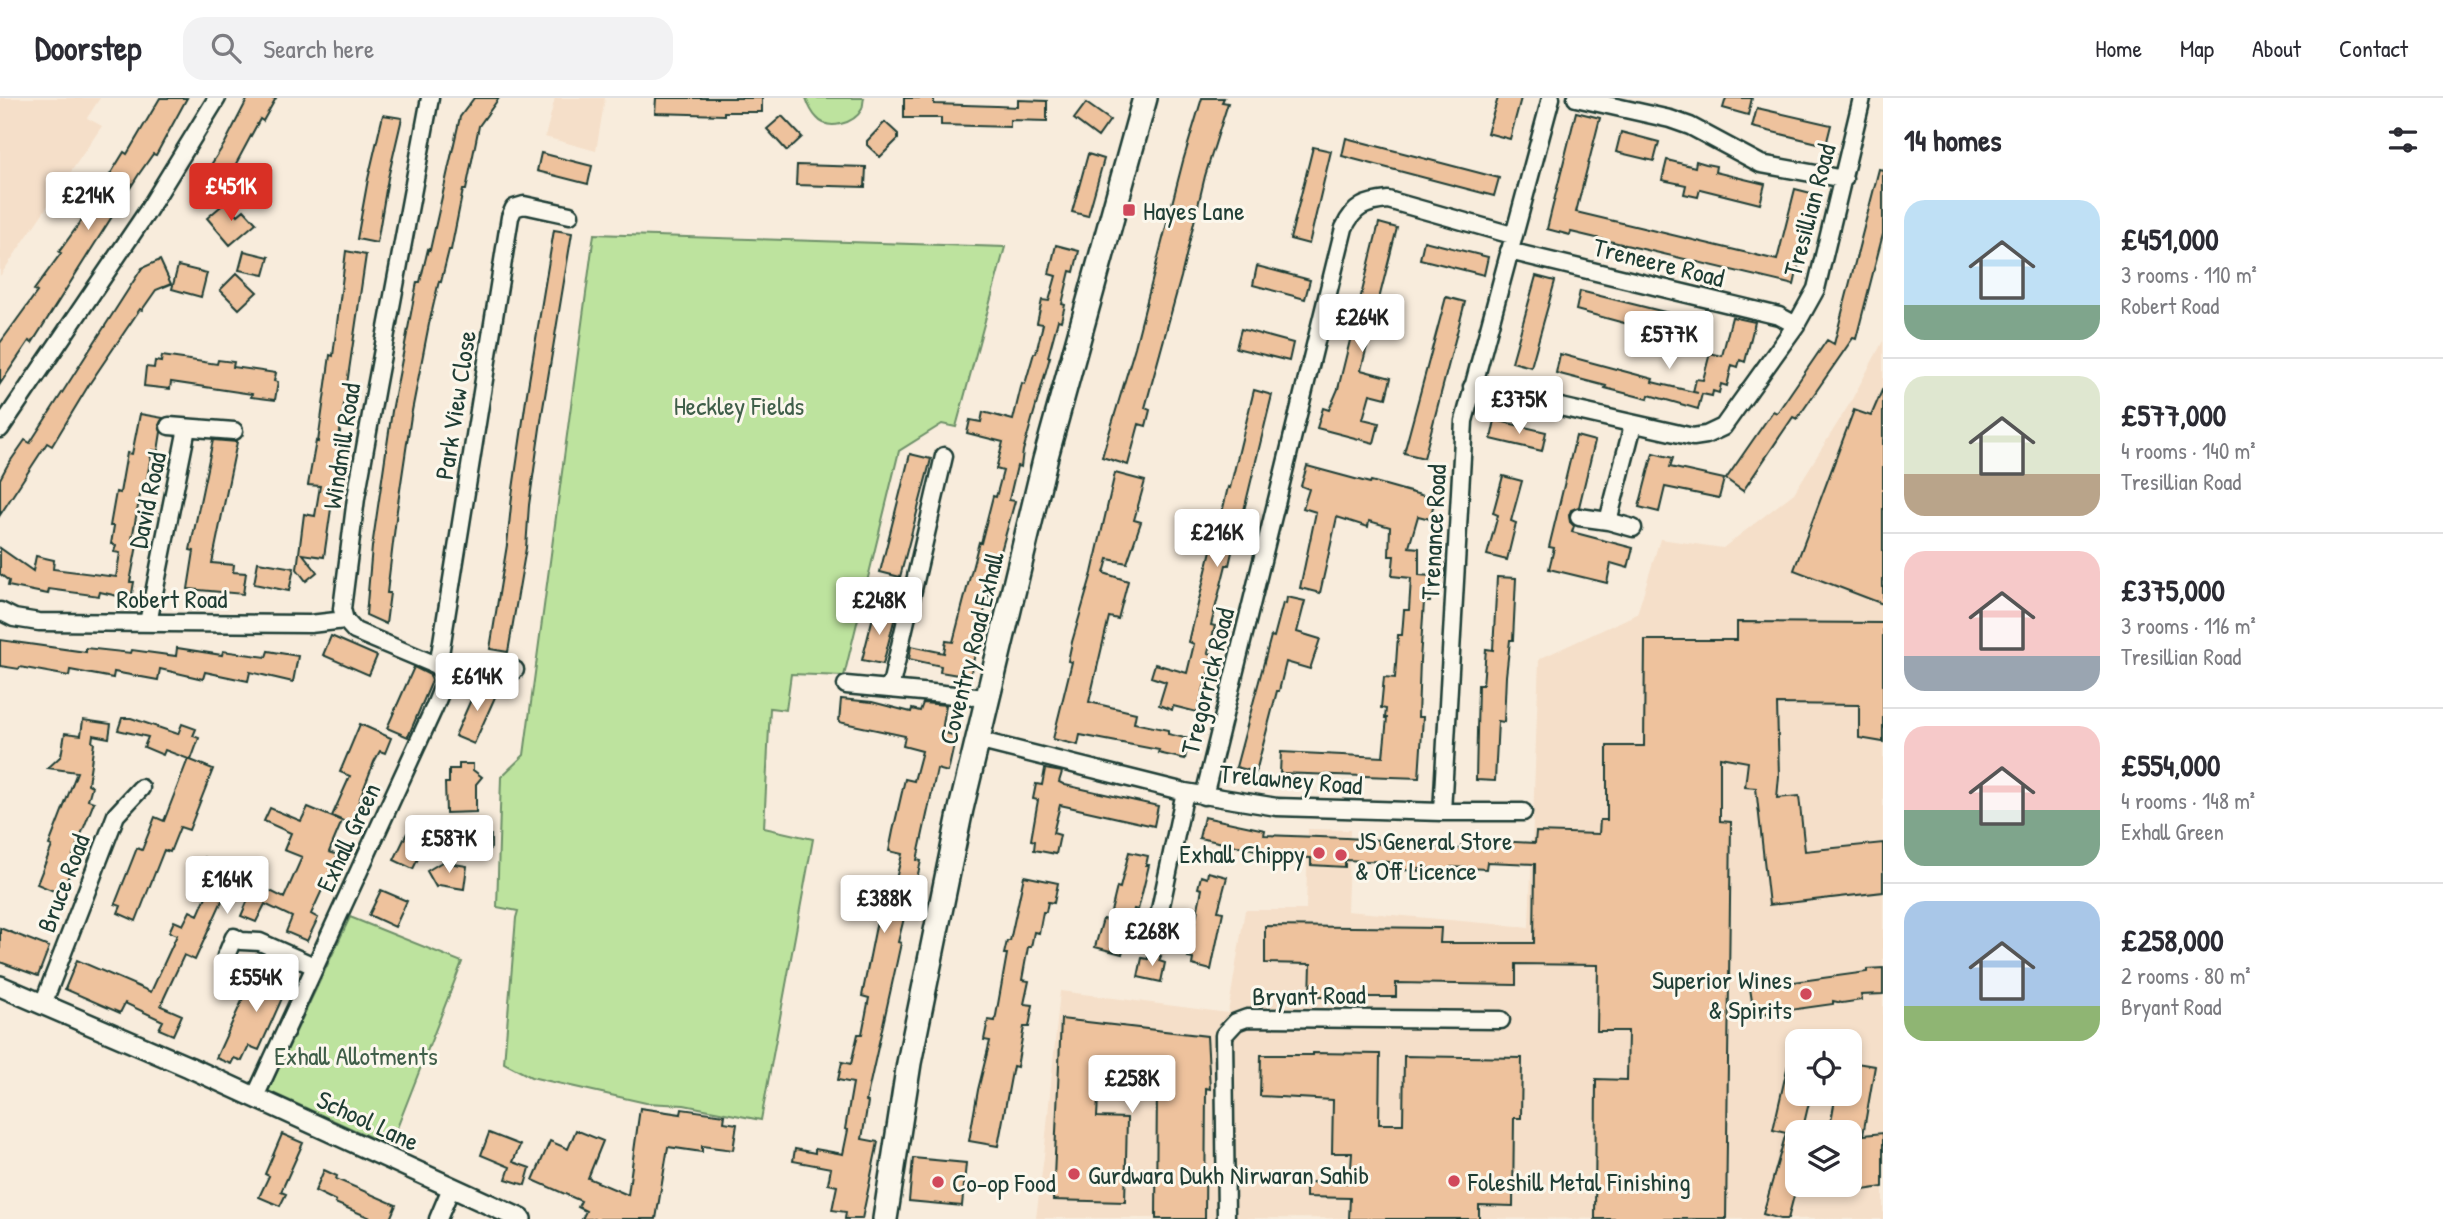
<!DOCTYPE html>
<meta charset="utf-8">
<style>
body{margin:0;font-family:"Patrick Hand",sans-serif;background:#f2f2f3;color:#2b2b33;height:100vh;display:flex;flex-direction:column;font-size:26px;white-space:nowrap}
*{box-sizing:border-box;margin:0}
p{font-size:23px;color:#7c7c81}
.icon{flex:none;width:38px;height:38px;fill:none;stroke:currentColor;stroke-width:2;stroke-linecap:round;stroke-linejoin:round}
.map{position:relative;flex:1;overflow:hidden}
.panel{display:flex;flex-direction:column;background:#fff;width:560px}
.panel>*{flex:none}
.tools{position:absolute;left:1785px;top:931px;display:grid;gap:14px}
.tools a{display:grid;place-items:center;width:77px;height:77px;border-radius:14px;background:#fff;box-shadow:0 4px 10px #0003;font-size:35px}
.price{position:absolute;translate:-50% -60px;padding:0 16px;border-radius:7px;background:#fff;color:#222;font-size:23px;line-height:46px;filter:drop-shadow(0 2px 4px #0008)}
.price::after{content:'';position:absolute;left:50%;top:42px;width:21px;height:16px;margin-left:-10px;background:inherit;clip-path:polygon(0 0,100% 0,50% 100%)}
.price.active{background:#d93025;color:#fff}
ul{padding:0;list-style:none}
li{display:flex;align-items:center;gap:21px;height:175px;padding:0 21px}
li+li{border-top:2px solid #e1e1e2}
li span{display:grid;place-items:center;flex:none;width:196px;height:140px;border-radius:21px;color:#555}
li>.icon{margin-inline-start:auto}
span .icon{width:84px;height:84px;fill:#fffc;stroke-width:1}
li b{font-size:30px}
h2{display:flex;justify-content:space-between;align-items:center;height:84px;padding:0 21px;font-size:30px}
header{display:flex;align-items:center;gap:42px;box-sizing:border-box;height:98px;padding:0 35px;background:#fff;border-bottom:2px solid #e1e1e2}
header strong{font-size:33px}
nav{display:flex;gap:38px;margin-inline-start:auto;font-size:24px}
.search{width:490px;height:63px;background:#f2f2f3;display:flex;align-items:center;gap:18px;box-sizing:border-box;padding:0 24px;border-radius:21px;color:#7c7c81;font-size:26px}
main{display:flex;flex:1;min-height:0}
.map>svg:first-child{display:block}
</style>
<header>
<strong>Doorstep</strong>
<div class="search"><svg class="icon" aria-label="search" viewBox="0 0 24 24"><circle cx="10" cy="10" r="6"/><path d="M15 15l6 6"/></svg>Search here</div>
<nav><a>Home</a><a>Map</a><a>About</a><a>Contact</a></nav>
</header>
<main>
<div class="map">
<svg width="1883" height="1121" viewBox="0 0 1883 1121">
<rect width="100%" height="100%" fill="#f8ecdc"/>
<filter id="ink" filterUnits="userSpaceOnUse"><feTurbulence type="fractalNoise" baseFrequency=".0143" numOctaves="2"/><feDisplacementMap in="SourceGraphic" scale="14" xChannelSelector="R" yChannelSelector="G"/><feConvolveMatrix kernelMatrix="1 2 1 2 8 2 1 2 1" color-interpolation-filters="sRGB"/></filter>
<g filter="url(#ink)">
<!-- built -->
<path fill="#f5dfc9" fill-rule="evenodd" d="M0 0H100L87 20 102 28 0 178Z
M555 0H605L596 53 545 39Z
M1883 243V1121L1036 1120 1044 1058 1060 893 1228 915 1245 812H1306L1308 731 1350 732 1347 813 1529 829 1539 561 1637 516 1660 441 1723 450 1794 395 1850 305ZM1797 943H1850V996H1797ZM1797 1034H1850V1087H1797Z"/>
<!-- green -->
<path fill="#bde39e" stroke="#6e9069" stroke-width="2" d="M806 0H864C863 4 863 8 862 11 854 26 828 33 817 20 812 15 808 6 806 0Z
M594 136 1005 149 956 329 942 326 899 353 844 578 791 576 786 612 770 610 764 730 813 741 761 1022 684 1007 646 1005 531 979 504 965 516 820 518 813 497 809 501 679 524 657Z
M350 819 462 864 390 1048 268 993Z"/>
<!-- building -->
<path fill="#eec29d" stroke="#1f3d34" stroke-width="2" d="M160 0H187L156 57 153 56 139 76 32 245 29 243 0 286V245L37 194 34 192 61 155 59 154 84 119 124 54 127 56Z
M248 0H276L263 23 260 21 230 77 222 73 223 105H196V90L225 45Z
M474 0H499L479 28 466 92H463L451 152H449L441 184 439 183 429 226 411 318 397 412 387 495H390L386 526 366 517 372 449 392 313 417 184H420L428 151 430 152 460 19Z
M656 0H762V14H724V17L655 15Z
M904 0H934V6L996 8 1018 9V2L1047 3V23L1010 22V29L941 27V20H904Z
M1202 0H1224L1222 4 1228 5 1205 78 1181 179 1145 310 1150 312 1146 328 1139 326 1128 367 1102 359 1135 249 1183 63Z
M1498 0H1521L1510 41 1487 35Z
M1726 0H1752L1748 17 1723 10Z
M1086 5 1110 22 1098 39 1074 21Z
M1757 10 1831 27 1826 47 1752 29Z
M1576 14 1600 20 1576 114 1777 162 1795 91 1815 96 1794 187 1571 134 1570 137 1547 131Z
M383 17 402 20 388 80 377 145 357 141 368 81Z
M782 18 802 39 787 53 767 31Z
M885 24 898 36V41L880 59 867 47V43Z
M1621 34 1659 44 1654 63 1616 54Z
M1346 40 1499 80 1494 98 1342 58Z
M1313 49 1331 53 1309 146 1290 141Z
M541 55 592 68 588 86 537 73Z
M1088 56 1104 61 1088 118 1072 114Z
M1667 62 1695 69 1696 63 1706 66 1716 68 1715 74 1765 86 1760 106 1700 91 1698 99 1684 96 1686 87 1662 82Z
M797 67 866 69 865 89 796 87Z
M1879 71 1883 72V136L1856 241 1853 240 1797 321 1793 319 1743 393 1726 381 1773 313 1777 315 1827 242 1834 246Z
M226 104 238 117 244 112 256 125 230 147 207 120Z
M1379 125 1397 130 1361 272 1391 280 1386 300 1370 296 1363 321 1379 325 1374 345 1317 330 1323 310 1329 312 1338 291Z
M554 132 572 135 542 316 529 407 526 450 508 554 490 551 507 447 512 398 527 295Z
M1424 143 1488 159 1484 177 1420 161Z
M1056 147 1079 153 1074 174 1070 173 1062 206 1065 207 1061 223 1058 222 1048 259H1050L1023 353 1021 369 1017 368 1009 402 1015 403 983 518 970 579 940 574 941 568 909 561 911 548 944 555 946 543 953 544 979 444 981 445 993 398 996 399 1003 373 996 371 1003 344 967 335 970 322 981 324 983 314 1013 322 1022 285 1025 286 1034 255H1036L1043 226 1037 225 1042 202 1049 203 1056 178 1049 176Z
M244 153 269 159 264 177 239 172Z
M346 153 366 157 338 347 341 348 337 372 347 374 344 392 334 390 324 459 303 456 317 474 306 483 297 471 304 416 315 418 320 388 308 387 316 343 318 344 330 257 333 258Z
M160 162 171 186 156 192 142 212 140 211 90 285 52 348 47 345 0 417V381L7 368 25 342 30 345 142 170Z
M178 168 207 175 201 199 172 191Z
M1257 168 1310 182 1305 201 1253 187Z
M237 175 257 194 239 211 220 192Z
M1536 178 1555 183 1531 269 1512 264Z
M1580 193 1677 217 1678 215 1693 218 1687 242 1576 212Z
M1446 199 1465 204 1424 360 1404 355Z
M1732 219 1755 224 1745 264 1740 262 1738 269 1732 267 1727 288 1721 286 1719 295 1713 293 1712 298 1702 296 1698 311 1649 297 1648 301 1605 290 1606 288 1556 275 1560 256 1653 281 1652 284 1698 295 1693 294 1696 281 1703 282 1710 255 1722 258Z
M1241 231 1293 245 1289 263 1236 250Z
M162 258 217 266 218 262 234 264 233 269 276 275 274 283 278 284 275 302 251 299 252 296 171 284 170 291 144 288 146 269 154 270 155 263 161 264Z
M1883 290V506L1794 472 1854 312 1871 318Z
M1254 292 1272 297 1237 441H1235L1229 467H1226L1211 527 1215 528 1208 555 1213 556 1207 579 1197 614 1173 608 1172 612 1159 607 1166 584 1151 579 1155 566 1187 575 1194 546 1189 544 1204 481 1215 436H1217L1228 389 1230 390Z
M140 316 163 320 159 327 161 334 158 353 152 352 145 392H141L132 441 138 442 130 484H134L131 501 100 494 99 498 49 491 48 496 8 488 9 483 0 476V450L33 473 36 458 54 462 53 471 116 479 120 455 114 454 116 447 111 446 114 428H110L116 394 120 395 127 355 132 356Z
M1495 322 1546 334 1542 353 1491 341Z
M1576 338 1595 343 1579 409 1571 412 1569 417 1570 424 1574 428 1572 434 1633 450 1628 470 1611 465 1607 485 1549 471 1554 450 1549 449Z
M213 342 237 344 212 465 234 467 233 474 246 475 243 496 188 491 194 453 190 452Z
M1653 355 1673 360 1670 369 1724 381 1719 400 1665 389 1659 414 1639 409Z
M910 356 931 361 900 479 880 474Z
M1307 368 1370 385 1371 383 1435 401 1430 421 1418 418 1409 449 1419 450V477L1431 478 1430 504H1424L1420 562 1418 619H1423L1419 680 1280 675 1281 654 1383 659 1387 620H1385L1386 611 1381 610 1384 579 1395 580 1398 537H1402L1404 512H1409L1411 480 1392 478 1394 458H1389L1390 429 1369 423 1368 429 1337 419 1320 495 1300 490 1316 414 1303 410 1309 391 1301 388Z
M1115 375 1145 383 1134 422 1141 424 1127 465 1108 461 1104 475 1128 483 1118 521 1109 519 1089 604 1136 615 1134 625 1168 632V636L1189 641 1185 661 1158 655 1159 652 1080 637 1078 647 1053 641 1072 564 1068 563 1072 544 1092 475Z
M1503 378 1522 383 1511 423 1516 425 1507 462 1487 457 1498 417 1493 415Z
M258 464 294 470 289 493 254 486Z
M1497 479 1516 480 1513 542H1510L1506 578 1504 624 1498 623 1495 683 1476 682 1478 587H1483L1486 551 1493 552Z
M1287 499 1305 503 1297 534 1320 541 1310 571 1286 564 1279 593H1277L1256 674 1236 669 1271 538 1274 539 1283 505 1286 506Z
M875 511 896 515 883 566 862 562Z
M1737 524 1883 525V644L1859 640V607L1777 606 1779 678 1777 700 1799 698 1805 753 1883 745V794L1769 807 1756 690 1745 689 1748 664 1720 659V723L1731 724 1726 1121H1595L1596 981 1627 982 1628 933H1597L1598 867 1516 866V887L1396 885V899H1310L1311 866 1265 865V828L1441 830 1440 845H1534L1535 766 1487 764 1486 771 1451 769V772L1419 770V773L1402 772V768L1389 767V764L1345 762V769L1311 767V760L1275 758V756L1199 740 1204 719 1265 732 1264 737 1346 740 1379 742V746L1461 751V748L1496 750V743L1535 745 1536 734 1599 736 1600 722H1607V648H1644L1645 542H1737Z
M331 538 377 558 369 577 323 557Z
M0 542 86 554V550L131 555 132 552 176 558 177 550 222 557 223 553 266 559 268 553 298 558 293 584 250 574 248 583 205 574 203 581 160 571 158 582 114 574 113 580 70 572 69 578 20 569 19 571 0 568Z
M414 569 430 577 432 583 408 639 387 630Z
M477 588H500L474 646 455 638Z
M841 601 872 604 911 614 912 611 920 613 923 605 946 607 942 634 956 638 948 674 937 671 917 762 921 763 915 789 912 788 898 844 901 845 894 877 866 1003 868 1004 862 1041 878 1044 862 1121H845L846 1114 832 1112 837 1088 828 1086 831 1070 793 1063 795 1051 815 1055V1051L843 1056 848 1032 845 1031 853 985 838 982 842 964 851 966 858 936H862L869 900 862 898 876 828 883 800 891 802 902 756 889 753 893 733 905 681 914 683 922 653 903 648 905 638 839 624Z
M122 620H131L178 636 182 626 196 631 193 638 199 640 191 662 165 652 163 657 144 649 148 639 118 632Z
M83 622 111 626 109 640 93 637 92 644 94 645 88 686 92 688 88 702 94 704 73 757 77 758 65 787 59 785 56 794 37 786 52 748 49 747 77 674 48 670 61 658 65 635 81 637Z
M360 626 391 640 385 655 380 653 374 664 350 726 332 718 350 678 340 674Z
M188 661 213 671 189 732 180 729 170 754 164 752 136 823 118 815 121 808 115 806 137 750 142 752 155 719 164 723Z
M459 666H473V672L482 679 476 686V714L446 715 445 685H449V671H459Z
M1045 671 1062 674 1059 684 1065 687 1158 708 1154 728 1060 707 1053 735 1060 737 1056 756 1034 752 1035 743 1031 742 1038 702 1033 701 1036 686 1042 687Z
M308 709 342 723 329 754 338 757 311 816 318 820 307 843 286 834 292 819 265 806 256 824 241 818 251 795 230 785 195 862 184 857 164 900 161 908 182 917 173 937 159 931 163 923 125 905 120 915 65 891 77 862 151 894 177 837 169 834 174 823 183 827 190 813 198 817 215 778 206 760 245 777 249 768 265 776 260 788 284 800 302 759 284 752 291 735 264 723 270 710 301 723Z
M407 735 430 736 413 771 394 762Z
M467 737H491V750L481 758H467Z
M1129 754 1148 758 1146 767H1149L1138 812 1134 811 1122 856 1095 849 1103 821 1109 822 1117 789 1120 790Z
M442 764 467 768 464 791 439 787 436 789 427 773Z
M1208 774 1227 779 1218 813 1223 814 1211 872 1192 867 1193 861 1188 860 1202 791 1198 790 1201 778 1207 780Z
M1024 778 1058 785 1054 805 1048 804 1046 814H1043L1039 835 1034 834 1031 849H1028L1022 882 1029 883 1024 906 1033 907 1029 929H1024L1017 969 1013 968 998 1048 969 1043 978 992 990 943 984 942 988 922 995 923 1007 856H1004L1007 843H1010Z
M381 792 407 803 395 829 369 817Z
M0 830 49 849 38 878 0 864Z
M1149 855 1161 858 1159 863 1165 865 1161 884 1138 879 1142 860 1148 861Z
M276 862 295 871 259 952 249 948 242 963 234 960 231 966 216 960 251 883 264 888Z
M1883 870V896L1861 897 1862 902 1842 905 1833 903V906L1754 917 1750 890 1867 874V871Z
M1061 921 1207 938 1210 991 1206 990 1205 1121H1156L1157 986 1099 981 1097 1019 1127 1020 1125 1104 1053 1102Z
M1792 949H1797V996H1811L1802 1034H1797V1086L1788 1121H1780L1763 1116 1786 1035 1773 1032Z
M1313 955 1380 956 1379 1026H1403L1404 958 1522 960 1521 1020H1514L1513 1108 1479 1107V1121H1349L1350 1100 1306 1099V1084L1350 1085 1352 1055H1332L1333 1002 1260 998 1261 957H1313Z
M1850 964 1875 968 1863 1037 1883 1035V1089L1850 1094V1034H1829L1836 996H1850Z
M640 1010 681 1016 682 1011 725 1017 724 1024 737 1026 733 1052 702 1048V1054L668 1049 656 1121H582L586 1113 578 1109 581 1103 533 1082 550 1043 568 1051 576 1032 603 1043 588 1080 628 1097Z
M489 1035 520 1047 513 1064 530 1070 525 1087 506 1081 510 1069 481 1057Z
M282 1036 303 1045 281 1094 286 1096 280 1108 259 1099 269 1078 265 1076Z
M913 1060 966 1065 962 1108 909 1103Z
M324 1072 337 1078 336 1081 396 1107 390 1121H373L335 1105 336 1103 315 1093Z"/>
<g fill="none" stroke-linecap="round" stroke-linejoin="round">
<defs>
<path id="minor" d="M430 0 376 289 356 400 342 511 345 522 355 533 436 567 443 575
M1576 0 1670 21 1690 28 1761 66 1844 81
M1509 153 1779 218 1796 227
M1472 289 1693 339 1706 337 1723 329 1796 227 1816 191 1862 0
M169 328 234 333
M0 331 147 114 217 0
M1579 419 1608 423 1633 430
M1608 423 1633 327
M0 513 14 520 39 524 310 526 345 522
M148 525 187 330
M438 569 510 119 514 110 524 107 570 117
M443 575 455 572H515
M846 587 987 600
M890 591 944 358
M977 642 1185 694 1277 709 1442 714H1523
M1204 698 1344 130C1354 108 1366 104 1388 102L1512 137
M1442 714 1464 323 1551 0
M1154 840 1185 694
M226 858 234 839 241 843 260 844 314 868
M43 906 116 717 141 690
M255 999 434 610 443 588V575
M438 1121 451 1090
M1226 1121 1224 937 1236 924 1247 920 1501 922"/>
<path id="tertiary" d="M0 888 189 969 521 1121"/>
<path id="secondary" d="M885 1121 909 965 961 711 1045 362 1145 0"/>
</defs>
<!-- minor casing -->
<use href="#minor" stroke="#1f3d34" stroke-width="21"/>
<!-- tertiary casing -->
<use href="#tertiary" stroke="#1f3d34" stroke-width="24"/>
<!-- secondary casing -->
<use href="#secondary" stroke="#1f3d34" stroke-width="28"/>
<!-- minor -->
<use href="#minor" stroke="#fbf7ec" stroke-width="16"/>
<!-- tertiary -->
<use href="#tertiary" stroke="#fbf7ec" stroke-width="19"/>
<!-- secondary -->
<use href="#secondary" stroke="#fbf7ec" stroke-width="23"/>
</g>
</g>
<!-- markers -->
<g fill="#d1495b" stroke="#fbf7ec" stroke-width="2.5">
<rect x="1122" y="105" width="14" height="14" rx="3.5"/>
<circle cx="1319" cy="755" r="7"/>
<circle cx="1341" cy="757" r="7"/>
<circle cx="1806" cy="896" r="7"/>
<circle cx="1074" cy="1076" r="7"/>
<circle cx="1454" cy="1083" r="7"/>
<circle cx="938" cy="1084" r="7"/>
</g>
<g text-anchor="middle" dominant-baseline="central" stroke-width="6" stroke-linejoin="round" paint-order="stroke">
<!-- poi labels -->
<g font-size="26" fill="#1f3d34" stroke="#fbf7ec" text-anchor="start">
<text x="1143" y="112">Hayes Lane</text>
<text x="1355" y="742">JS General Store<tspan x="1355" dy="30">&amp; Off Licence</tspan></text>
<text x="1305" y="755" text-anchor="end">Exhall Chippy</text>
<text x="1792" y="881" text-anchor="end">Superior Wines<tspan x="1792" dy="30">&amp; Spirits</tspan></text>
<text x="1088" y="1076">Gurdwara Dukh Nirwaran Sahib</text>
<text x="1468" y="1083">Foleshill Metal Finishing</text>
<text x="952" y="1084">Co-op Food</text>
</g>
<!-- street labels -->
<g font-size="26" fill="#1f3d34" stroke="#fbf7ec">
<text transform="translate(1809 112) rotate(-75)">Tresillian Road</text>
<text transform="translate(1659 164) rotate(14)">Treneere Road</text>
<text transform="translate(455 307) rotate(-81)">Park View Close</text>
<text transform="translate(341 348) rotate(-81)">Windmill Road</text>
<text transform="translate(147 402) rotate(-78)">David Road</text>
<text transform="translate(1433 434) rotate(-87)">Trenance Road</text>
<text x="172" y="500">Robert Road</text>
<text transform="translate(971 550) rotate(-76)">Coventry Road Exhall</text>
<text transform="translate(1207 583) rotate(-76)">Tregorrick Road</text>
<text transform="translate(1291 681) rotate(5)">Trelawney Road</text>
<text transform="translate(348 739) rotate(-65)">Exhall Green</text>
<text transform="translate(63 785) rotate(-69)">Bruce Road</text>
<text transform="translate(1309 897) rotate(-1)">Bryant Road</text>
<text transform="translate(368 1022) rotate(25)">School Lane</text>
</g>
<!-- park labels -->
<g font-size="26" fill="#3f5e49" stroke="#fbf7ec">
<text x="739" y="307">Heckley Fields</text>
<text x="356" y="957">Exhall Allotments</text>
</g>
</g>
</svg>
<div class="tools">
<a><svg class="icon" aria-label="locate" viewBox="0 0 24 24"><circle cx="12" cy="12" r="6"/><path d="M12 2v4M12 18v4M2 12h4M18 12h4"/></svg></a>
<a><svg class="icon" aria-label="layers" viewBox="0 0 24 24"><path d="M12 4l9 5-9 5-9-5zM3 14l9 5 9-5"/></svg></a>
</div>
<b class="price active" style="left:231px;top:125px">£451K</b>
<b class="price" style="left:88px;top:134px">£214K</b>
<b class="price" style="left:1362px;top:256px">£264K</b>
<b class="price" style="left:1669px;top:273px">£577K</b>
<b class="price" style="left:1519px;top:338px">£375K</b>
<b class="price" style="left:1217px;top:471px">£216K</b>
<b class="price" style="left:879px;top:539px">£248K</b>
<b class="price" style="left:477px;top:615px">£614K</b>
<b class="price" style="left:449px;top:777px">£587K</b>
<b class="price" style="left:227px;top:818px">£164K</b>
<b class="price" style="left:884px;top:837px">£388K</b>
<b class="price" style="left:1152px;top:870px">£268K</b>
<b class="price" style="left:256px;top:916px">£554K</b>
<b class="price" style="left:1132px;top:1017px">£258K</b>
</div>
<section class="panel">
<h2>14 homes<svg class="icon" aria-label="filters" viewBox="0 0 24 24"><path d="M4 7h16M4 17h16"/><circle cx="9" cy="7" r="2"/><circle cx="15" cy="17" r="2"/></svg></h2>
<ul>
<li><span style="background:linear-gradient(#bfe0f5 75%,#7fa58c 0)"><svg class="icon" aria-label="home" viewBox="0 0 24 24"><path d="M3 11l9-7 9 7M6 9v11h12V9"/></svg></span><div><b>£451,000</b><p>3 rooms · 110 m²</p><p>Robert Road</p></div></li>
<li><span style="background:linear-gradient(#dfe7d0 70%,#b9a48a 0)"><svg class="icon" aria-label="home" viewBox="0 0 24 24"><path d="M3 11l9-7 9 7M6 9v11h12V9"/></svg></span><div><b>£577,000</b><p>4 rooms · 140 m²</p><p>Tresillian Road</p></div></li>
<li><span style="background:linear-gradient(#f6c9c9 75%,#9aa5b1 0)"><svg class="icon" aria-label="home" viewBox="0 0 24 24"><path d="M3 11l9-7 9 7M6 9v11h12V9"/></svg></span><div><b>£375,000</b><p>3 rooms · 116 m²</p><p>Tresillian Road</p></div></li>
<li><span style="background:linear-gradient(#f6c9c9 60%,#7fa58c 0)"><svg class="icon" aria-label="home" viewBox="0 0 24 24"><path d="M3 11l9-7 9 7M6 9v11h12V9"/></svg></span><div><b>£554,000</b><p>4 rooms · 148 m²</p><p>Exhall Green</p></div></li>
<li><span style="background:linear-gradient(#a9c7e8 75%,#8fb573 0)"><svg class="icon" aria-label="home" viewBox="0 0 24 24"><path d="M3 11l9-7 9 7M6 9v11h12V9"/></svg></span><div><b>£258,000</b><p>2 rooms · 80 m²</p><p>Bryant Road</p></div></li>
</ul>
</section>
</main>
